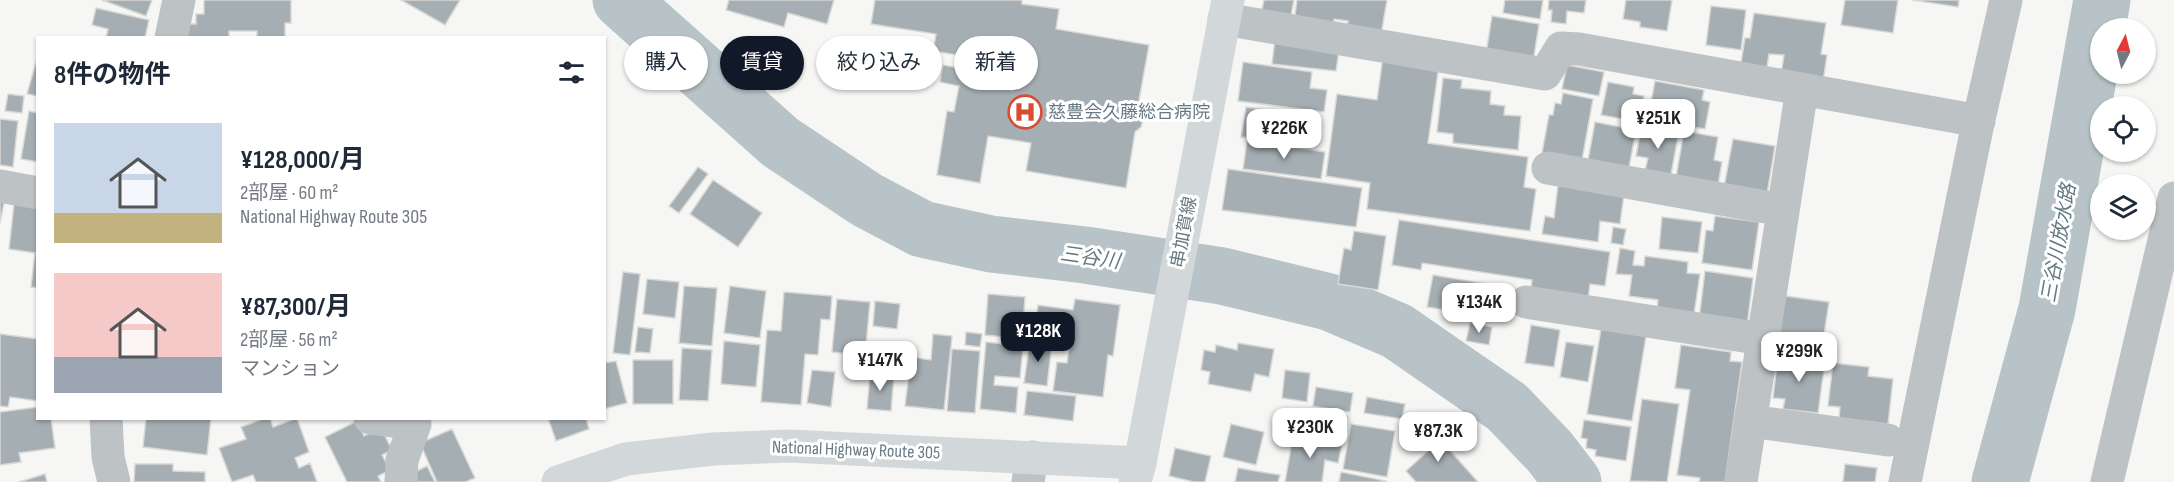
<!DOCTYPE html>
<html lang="ja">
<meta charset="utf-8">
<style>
body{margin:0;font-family:"Sofia Sans Condensed","Noto Sans JP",sans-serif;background:#f6f6f7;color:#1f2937;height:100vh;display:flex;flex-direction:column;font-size:22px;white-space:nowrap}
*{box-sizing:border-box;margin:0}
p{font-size:20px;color:#747a83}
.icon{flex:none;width:33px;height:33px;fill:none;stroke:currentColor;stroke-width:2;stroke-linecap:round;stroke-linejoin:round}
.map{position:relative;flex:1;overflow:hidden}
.details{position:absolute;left:36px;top:36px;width:570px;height:384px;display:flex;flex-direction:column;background:#fff;border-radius:0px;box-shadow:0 2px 4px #0004}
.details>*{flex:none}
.guide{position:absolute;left:624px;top:36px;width:570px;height:54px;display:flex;gap:12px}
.needle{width:39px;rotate:7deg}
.fabs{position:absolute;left:2090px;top:18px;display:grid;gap:12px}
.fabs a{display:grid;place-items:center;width:66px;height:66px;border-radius:50%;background:#fff;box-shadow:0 2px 4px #0004;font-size:30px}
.price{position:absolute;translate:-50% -51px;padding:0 14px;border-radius:12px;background:#fff;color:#222;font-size:20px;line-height:39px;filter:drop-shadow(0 2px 3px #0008)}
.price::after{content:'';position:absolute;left:50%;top:36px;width:18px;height:14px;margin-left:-9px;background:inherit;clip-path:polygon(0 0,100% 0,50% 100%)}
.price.current{background:#111827;color:#fff}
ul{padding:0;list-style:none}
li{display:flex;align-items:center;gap:18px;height:150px;padding:0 18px}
li span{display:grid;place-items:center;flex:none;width:168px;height:120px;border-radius:0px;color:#555}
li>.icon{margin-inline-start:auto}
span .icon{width:72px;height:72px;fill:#fffc;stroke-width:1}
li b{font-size:26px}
h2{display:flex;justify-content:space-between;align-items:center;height:72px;padding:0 18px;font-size:26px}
.chip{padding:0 21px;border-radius:27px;background:#fff;box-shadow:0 2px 4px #0004;font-size:21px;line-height:54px}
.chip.current{background:#111827;color:#fff}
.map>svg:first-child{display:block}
</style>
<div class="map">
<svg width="2174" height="482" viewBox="0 0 2174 482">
<rect width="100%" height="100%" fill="#f6f6f4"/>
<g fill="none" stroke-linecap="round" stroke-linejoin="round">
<!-- river -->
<path stroke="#b7c3c7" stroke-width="57" d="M621 0 780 142 867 200 922 229 991 244 1085 255 1222 276 1329 302 1397 331 1507 407 1550 452 1573 482
M2000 482 2047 309 2102 0"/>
</g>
<!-- building -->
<path fill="#a5aeb3" stroke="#d8d8d6" stroke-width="1.5" d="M102 0H152L146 16Z
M204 0H291V23H285V38H257V31H229V38H180V24H196V14H204Z
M401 0H460L445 25Z
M729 0H834L827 24 788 13 784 27 726 10Z
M875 0H1022V4L1059 9 1056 29 1149 45 1139 100 1144 109V116L1141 127 1135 132 1126 188 1026 171 1031 143 988 136 980 183 937 175 947 111 954 112 959 86 940 82 943 65 971 70 969 82 1012 90 1017 65 933 51 936 34 871 24Z
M1264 0H1294L1291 15 1262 10Z
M1297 0H1387L1381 35 1347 30 1348 21 1334 19 1333 30 1295 15Z
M1505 0H1543L1540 19 1503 13Z
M1549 0H1586L1584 13 1567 11 1566 24 1551 22 1552 10H1548Z
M1626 0H1672L1667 31 1640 27V22L1623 19Z
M1845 0H1898L1893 33 1841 25Z
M1912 0H1959L1958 7Z
M1711 6 1746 10 1741 50 1706 45Z
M96 8 149 20 145 38H106L108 29 92 25Z
M1754 13 1826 23 1821 54 1827 55 1823 81 1781 75 1784 55 1769 54 1766 73 1740 69 1745 38H1750Z
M1492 16 1539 24 1533 62 1486 54Z
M1275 40 1339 50 1336 71 1272 64Z
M38 55V96L27 94Z
M1383 57 1439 65 1428 143 1528 157 1524 187 1536 189 1530 231 1367 209 1370 183 1326 176 1337 94 1377 100Z
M1243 62 1312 72 1310 88 1327 90 1324 112 1238 101Z
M1567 65 1604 72 1599 96 1562 89Z
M1443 78 1462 80 1461 88 1491 91 1490 104 1505 106 1504 115 1521 116 1518 150 1453 143V134L1437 132Z
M1655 81 1704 90 1702 100 1710 102 1705 129 1648 119Z
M1608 82 1634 87 1633 94 1644 96 1639 122 1601 115Z
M1563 93 1593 99 1582 160 1542 153 1549 115H1553L1555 103 1561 104Z
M8 94 24 96 22 113 5 111Z
M1246 107 1303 115 1299 144 1241 137Z
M29 111 38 113V162L21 159Z
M0 119 18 121 13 167 0 165Z
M1595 122 1636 130 1628 173 1587 166Z
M1642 124 1679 131 1670 180 1644 175 1648 158 1636 156Z
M1684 131 1718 137 1714 160 1722 162 1717 191 1675 183Z
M1733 139 1775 146 1767 194 1724 187Z
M1247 141 1325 152 1321 179 1243 169Z
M698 167 708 174 679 213 669 206Z
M1228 169 1362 188 1356 227 1222 210Z
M713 180 762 213 738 247 690 214Z
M1558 185 1624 194 1620 224 1600 221 1598 242 1542 234 1545 216 1554 218Z
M0 197 5 198 0 223Z
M14 204 38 207V288L31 287 35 253 9 249Z
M1715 216 1759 222 1752 270 1702 263 1706 230 1713 231Z
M1662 217 1702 222 1698 253 1659 249Z
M1399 220 1610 252 1605 286 1590 284 1588 299 1531 290 1532 280 1422 263 1421 270 1392 265Z
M1613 227 1626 229 1623 245 1611 243Z
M1354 231 1386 236 1378 290 1338 284 1344 248 1351 250Z
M1620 248 1635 251 1633 265 1644 266 1645 256 1688 262 1687 273 1700 274 1694 314 1657 309 1658 300 1629 296 1632 275 1616 274Z
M1705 271 1753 278 1747 326 1699 320Z
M623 272 640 274 630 355 613 353Z
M1433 275 1499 286 1494 318 1427 307Z
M647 279 679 282 675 318 643 314Z
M684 286 717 288 712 346 679 343Z
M730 286 766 291 760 338 724 333Z
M784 292 832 296 830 320 821 319 818 355 805 354 801 405 761 402 767 330 781 331Z
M988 294 1025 297 1022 339 985 335Z
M1785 296 1829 302 1821 354 1777 348Z
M837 299 870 302 864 366 848 364 849 354 832 352Z
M1075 299 1120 305 1113 356 1108 355 1103 397 1053 391 1057 362 1067 363 1070 341 1034 337 1038 305 1073 310Z
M875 301 900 304 897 329 873 326Z
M1470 323 1492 327 1489 345 1466 341Z
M1531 325 1560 330 1554 367 1525 363Z
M638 327 653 329 650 353 635 352Z
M1601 329 1646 336 1632 421 1587 414Z
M966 332 982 334 980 347 965 345Z
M0 334 38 339V401L10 397 8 407 0 406Z
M933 334 952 336 944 410 905 406 911 357 931 360Z
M1030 340 1052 343 1047 386 1024 383Z
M724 341 760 345 756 387 721 384Z
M986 342 1023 346 1020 378 995 376 994 385 1018 387 1016 413 980 409Z
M1566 342 1594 346 1588 382 1560 377Z
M1238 343 1274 349 1269 377 1255 374 1251 392 1208 384 1210 372 1201 370 1204 350 1215 352 1216 345 1237 350Z
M1681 345 1731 352 1730 361 1742 362 1725 482H1699L1700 478 1677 475 1690 390 1675 388Z
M682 348 712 350 708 401 679 400Z
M952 349 980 351 975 413 947 411Z
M1778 355 1825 361 1818 413 1783 409 1785 399 1773 398Z
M633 360H673V404H633Z
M616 361 627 403 604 409V363Z
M1833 363 1869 367 1868 376 1893 379 1888 424 1839 418 1840 407 1828 406Z
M812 370 835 372 831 407 807 403Z
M1285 370 1310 373 1307 402 1282 398Z
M870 374 894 376 891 411 867 409Z
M1316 387 1353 393 1350 412 1313 406Z
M1027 391 1076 396 1073 421 1024 415Z
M1367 397 1405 404 1402 419 1364 413Z
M1642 399 1679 404 1667 482 1630 481Z
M38 407V418H51L55 448 19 453 21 462 0 465V412Z
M1331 415 1347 417 1344 440 1329 438Z
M146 418H211L207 455 143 447Z
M266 418H270L273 427 297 418 309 452 295 458 299 468 310 463 317 482H256L253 475 232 482 219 448 246 439 241 427Z
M548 418H586L589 429 556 441Z
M1584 420 1631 427 1626 461 1595 456 1596 450 1586 448 1587 439 1581 438Z
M357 421 364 436 381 428 392 450 382 455 390 470 378 476 381 482H347L325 437Z
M1231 424 1264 432 1256 465 1223 457Z
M1351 424 1395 431 1387 477 1343 469Z
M1429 427 1478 482H1416L1406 471 1428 451 1416 438Z
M452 429 475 478 465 482H437L420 443Z
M1293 436 1342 444 1338 463 1325 460 1322 482H1285Z
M1175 448 1211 456 1205 482H1194L1169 476Z
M135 464H173V471L205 472V482H134Z
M1845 464 1877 468 1875 482H1843Z
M427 466 435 482H416L411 474Z
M1238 468 1280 475 1278 482H1235Z
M1341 472 1386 481V482H1339Z
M45 474 47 482H19Z"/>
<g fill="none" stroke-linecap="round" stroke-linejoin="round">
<!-- minor -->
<path stroke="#bdc2c5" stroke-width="33" d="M1224 19 1545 74 1561 48 1579 49 1979 121
M171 38 179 0
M1548 168 1783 210
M0 186 38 193
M1526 302 1763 339
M106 418 108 457 114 482
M370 418 415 424 402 460 401 482
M1750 421 1888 440
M1028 482 1032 457
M1741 482 1802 89
M1905 482 1977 128 2006 0
M2107 482 2174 198"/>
<!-- major -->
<path stroke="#d2d8da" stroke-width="33" d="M1140 463 1228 0"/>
<!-- highway -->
<path stroke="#d2d8da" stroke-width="33" d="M558 482 626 459 713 449 789 446 1140 463 1135 482"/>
</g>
<!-- icons -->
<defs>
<symbol id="hospital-ring" viewBox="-11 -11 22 22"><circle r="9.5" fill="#fff" stroke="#d84c32" stroke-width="1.5"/><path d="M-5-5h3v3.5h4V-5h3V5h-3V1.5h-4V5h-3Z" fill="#d84c32"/></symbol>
</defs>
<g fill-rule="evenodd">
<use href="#hospital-ring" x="1006" y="93" width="38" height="38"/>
</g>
<g text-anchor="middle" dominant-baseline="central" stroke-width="6" stroke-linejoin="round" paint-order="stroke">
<!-- poi labels -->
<g font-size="18" fill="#677983" stroke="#fff" text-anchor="start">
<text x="1048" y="112">慈豊会久藤総合病院</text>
</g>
<!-- street labels -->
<g font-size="18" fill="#677983" stroke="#fff">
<text transform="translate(1184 232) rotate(-79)">串加賀線</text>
<text transform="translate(856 450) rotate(2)">National Highway Route 305</text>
</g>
<!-- water labels -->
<g font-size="20" font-style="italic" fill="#637a7f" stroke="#fff">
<text transform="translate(2059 243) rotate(-80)">三谷川放水路</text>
<text transform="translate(1090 258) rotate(8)">三谷川</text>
</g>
</g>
</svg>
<div class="fabs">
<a><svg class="needle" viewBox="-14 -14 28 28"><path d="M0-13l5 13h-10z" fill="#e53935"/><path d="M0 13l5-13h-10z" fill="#747a83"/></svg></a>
<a><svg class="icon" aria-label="locate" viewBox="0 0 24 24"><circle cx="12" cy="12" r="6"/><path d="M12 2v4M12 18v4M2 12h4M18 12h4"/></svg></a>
<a><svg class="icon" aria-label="layers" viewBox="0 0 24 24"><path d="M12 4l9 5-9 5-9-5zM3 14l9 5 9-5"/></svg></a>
</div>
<b class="price" style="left:1658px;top:150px">¥251K</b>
<b class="price" style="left:1284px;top:160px">¥226K</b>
<b class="price" style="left:1479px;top:334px">¥134K</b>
<b class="price current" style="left:1038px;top:363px">¥128K</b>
<b class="price" style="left:1799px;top:383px">¥299K</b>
<b class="price" style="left:880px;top:392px">¥147K</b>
<b class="price" style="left:1310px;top:459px">¥230K</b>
<b class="price" style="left:1438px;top:463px">¥87.3K</b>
<div class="guide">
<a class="chip">購入</a>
<a class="chip current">賃貸</a>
<a class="chip">絞り込み</a>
<a class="chip">新着</a>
</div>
<section class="details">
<h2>8件の物件<svg class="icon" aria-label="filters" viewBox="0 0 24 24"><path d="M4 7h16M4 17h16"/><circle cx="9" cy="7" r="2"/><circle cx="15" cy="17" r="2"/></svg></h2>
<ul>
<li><span style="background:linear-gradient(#c9d6e8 75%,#c2b280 0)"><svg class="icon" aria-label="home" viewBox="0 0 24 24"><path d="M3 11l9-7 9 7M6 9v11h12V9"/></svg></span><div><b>¥128,000/月</b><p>2部屋 · 60 m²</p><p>National Highway Route 305</p></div></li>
<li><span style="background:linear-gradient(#f6c9c9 70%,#9aa5b1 0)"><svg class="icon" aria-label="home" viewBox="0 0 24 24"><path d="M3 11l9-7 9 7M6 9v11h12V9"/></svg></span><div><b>¥87,300/月</b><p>2部屋 · 56 m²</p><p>マンション</p></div></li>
</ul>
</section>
</div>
